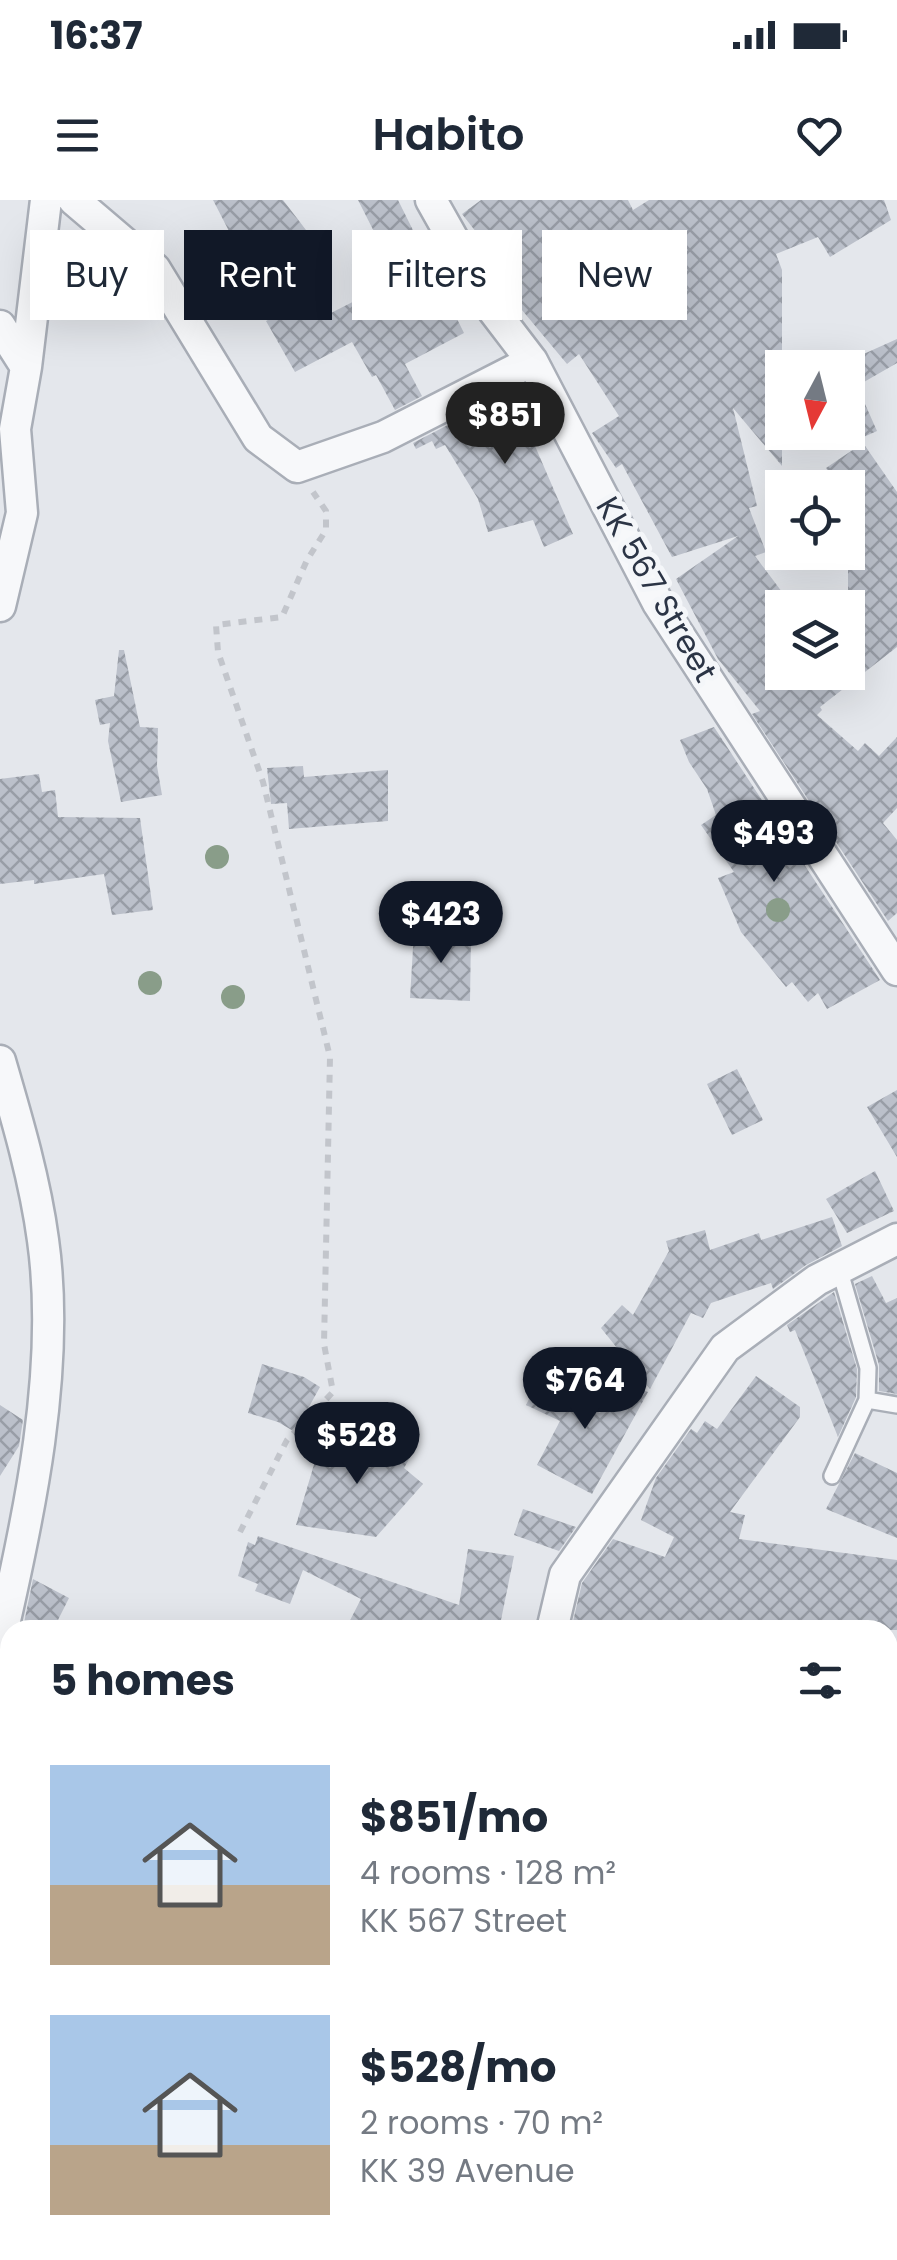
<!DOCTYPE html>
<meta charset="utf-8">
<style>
body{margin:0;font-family:Poppins,sans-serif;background:#f6f6f7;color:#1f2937;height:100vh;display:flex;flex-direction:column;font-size:38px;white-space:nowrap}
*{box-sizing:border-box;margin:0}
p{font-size:32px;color:#747a83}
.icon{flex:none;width:55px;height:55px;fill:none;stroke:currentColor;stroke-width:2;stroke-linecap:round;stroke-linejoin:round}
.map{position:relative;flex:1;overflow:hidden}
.sheet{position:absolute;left:0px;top:1420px;width:898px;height:640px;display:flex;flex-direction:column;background:#fff;border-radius:30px 30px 0 0;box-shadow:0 10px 40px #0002}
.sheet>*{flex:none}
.banner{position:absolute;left:30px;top:30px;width:838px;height:90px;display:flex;gap:20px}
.needle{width:65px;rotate:187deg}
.tools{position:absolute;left:765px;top:150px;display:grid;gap:20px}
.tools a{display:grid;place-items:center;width:100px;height:100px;border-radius:0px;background:#fff;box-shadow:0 10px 40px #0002;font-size:50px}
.price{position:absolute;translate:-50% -85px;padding:0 22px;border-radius:35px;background:#111827;color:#fff;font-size:32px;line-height:65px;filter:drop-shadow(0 2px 5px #0008)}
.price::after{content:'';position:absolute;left:50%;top:60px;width:30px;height:22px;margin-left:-15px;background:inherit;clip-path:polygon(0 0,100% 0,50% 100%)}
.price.current{background:#222;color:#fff}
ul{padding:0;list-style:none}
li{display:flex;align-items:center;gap:30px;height:250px;padding:0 50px}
li span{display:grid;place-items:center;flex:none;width:280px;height:200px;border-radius:0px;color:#555}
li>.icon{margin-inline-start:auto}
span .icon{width:120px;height:120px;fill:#fffc;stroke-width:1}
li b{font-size:42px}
h2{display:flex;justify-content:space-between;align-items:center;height:120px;padding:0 50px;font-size:42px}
.pill{padding:0 35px;border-radius:0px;background:#fff;box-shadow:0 10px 40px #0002;font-size:35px;line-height:90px}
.pill.current{background:#111827;color:#fff}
.status{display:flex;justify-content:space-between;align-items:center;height:70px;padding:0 50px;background:#fff;direction:ltr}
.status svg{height:28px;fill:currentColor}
header{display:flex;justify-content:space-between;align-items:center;height:130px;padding:0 50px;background:#fff;font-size:45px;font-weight:600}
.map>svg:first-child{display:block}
</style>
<div class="status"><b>16:37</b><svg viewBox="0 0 49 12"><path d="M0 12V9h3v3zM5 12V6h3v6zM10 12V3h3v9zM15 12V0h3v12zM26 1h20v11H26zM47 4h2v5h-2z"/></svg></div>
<header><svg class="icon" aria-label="menu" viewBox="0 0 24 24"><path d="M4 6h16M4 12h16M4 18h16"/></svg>Habito<svg class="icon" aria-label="heart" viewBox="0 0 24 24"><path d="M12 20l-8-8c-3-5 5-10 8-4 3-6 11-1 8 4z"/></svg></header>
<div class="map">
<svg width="897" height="2060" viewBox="0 0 897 2060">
<defs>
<pattern id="building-cross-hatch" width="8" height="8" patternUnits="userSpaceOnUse" patternTransform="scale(2.5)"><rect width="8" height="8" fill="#bbc0ca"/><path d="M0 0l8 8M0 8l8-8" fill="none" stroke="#989da6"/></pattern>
</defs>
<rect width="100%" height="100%" fill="#e4e7ec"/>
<!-- building -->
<path fill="url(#building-cross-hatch)" d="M213 0H283L306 30 272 56 269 52 248 68Z
M358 0H398L464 133 405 164 422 196 395 210 376 175 372 177 352 142 295 172 266 121 316 95 327 115 398 79Z
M481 0H628L633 10 649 0H884L891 20 830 57 818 37 776 54 782 70V266L733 208 757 306 749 308 766 352 755 356 782 392V472H848V324L858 316 848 300V288H839L826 268 863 243 897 292V447L820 507 822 510 817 515 858 551 865 543 879 556 897 537V608L883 623 897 640V713L888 721 752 514 760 511 718 459 676 379 738 336 672 357 622 264 616 268 592 233 619 216 579 154 567 164 497 80 481 50 487 46 462 14Z
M897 139V163L857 186 877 231 848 244V161Z
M518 189 546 240 535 246 573 334 544 347 533 320 488 332 478 299 445 245 436 249 432 241 416 249 413 243Z
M119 450H124L140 527 158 528 157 566 162 595 121 602 108 541 110 523 100 525 95 500 114 496Z
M714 527 880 780 827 809 818 793 808 802 792 782 786 787 741 732 724 692 718 678 734 672 701 625 716 615 707 589 689 562 680 540Z
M303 566 304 577 388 570V621L289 629 287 603 271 604 267 568Z
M39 574 42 592 55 590 58 617 140 618 153 710 112 715 104 674 34 684V680L0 684V579Z
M414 731 471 734 470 801 410 798Z
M737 869 763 920 732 935 707 884Z
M897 890V957L867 907Z
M875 971 894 1011 847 1033 826 999Z
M832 1017 842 1046 806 1065 773 1089 771 1083 711 1103 703 1118 691 1113 650 1189 601 1128 622 1105 633 1115 669 1051 666 1041 705 1030 710 1050 759 1033 761 1040Z
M872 1076 886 1103 897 1098V1194L879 1191V1165L855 1084Z
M834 1092 857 1169 856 1197 838 1237 795 1130 790 1132 787 1125Z
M262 1164 304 1177 320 1187 295 1232 278 1222 248 1213Z
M756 1176 800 1207V1217L730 1312 745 1315 739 1339 897 1360V1430H571L582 1383 613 1339 665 1357 674 1337 641 1320 656 1278 691 1229 697 1233 705 1221 717 1229Z
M619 1179 648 1192 592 1294 537 1265 560 1221 526 1205 538 1181 600 1213Z
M0 1205 23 1220 19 1246 0 1276Z
M324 1231 366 1251 376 1233 412 1254 404 1268 423 1284 376 1337 296 1325Z
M855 1253 897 1273V1338L826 1309Z
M523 1309 576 1327 559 1351 514 1335Z
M258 1336 459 1405 468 1349 514 1356 501 1420 518 1426V1430H345L361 1399 303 1370 290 1404 255 1391 258 1384 238 1376 248 1342 255 1345Z
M33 1379 69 1398 53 1430 35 1421 32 1427 24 1423Z"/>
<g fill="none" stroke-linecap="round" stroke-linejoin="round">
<defs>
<path id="lane" d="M867 1200 897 1205
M832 1276 867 1200 868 1168 839 1068"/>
<path id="street" d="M74 0 155 69 258 238 297 267 383 237 532 161
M431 0 493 110 532 161 658 403 897 770
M0 126 26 167
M0 406 22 313 15 229 26 167 46 0
M0 861C17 919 35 980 43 1040 61 1168 29 1317 0 1442
M552 1430 565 1375 725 1148 817 1080 897 1039
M888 1858 897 1863
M534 2050 536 2060
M193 2060 205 2050"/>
</defs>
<!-- lane casing -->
<use href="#lane" stroke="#a9aeb7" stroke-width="20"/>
<!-- street casing -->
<use href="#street" stroke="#a9aeb7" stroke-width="35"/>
<!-- path -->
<path stroke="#c2c5cb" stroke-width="6" stroke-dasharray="8 8" stroke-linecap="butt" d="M240 1332 287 1240 333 1192 324 1144 330 857 263 582 218 452 216 425 282 417 307 360 326 330V311L313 292
M890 2060 897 2041"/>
<!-- lane -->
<use href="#lane" stroke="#f7f8fa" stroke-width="15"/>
<!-- street -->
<use href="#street" stroke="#f7f8fa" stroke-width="30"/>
</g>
<!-- trees -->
<g fill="#899d89">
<circle cx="217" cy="657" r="12"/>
<circle cx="778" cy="710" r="12"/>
<circle cx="150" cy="783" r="12"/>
<circle cx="233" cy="797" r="12"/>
<circle cx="588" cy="1174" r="12"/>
</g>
<g text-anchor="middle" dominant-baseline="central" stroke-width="10" stroke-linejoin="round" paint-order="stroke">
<!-- street labels -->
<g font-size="32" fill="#2b3445" stroke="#f4f6f9">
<text transform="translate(657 389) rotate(60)">KK 567 Street</text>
</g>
</g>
</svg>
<div class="tools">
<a><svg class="needle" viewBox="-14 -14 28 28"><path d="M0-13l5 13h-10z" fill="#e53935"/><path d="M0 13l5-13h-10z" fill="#747a83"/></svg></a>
<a><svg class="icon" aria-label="locate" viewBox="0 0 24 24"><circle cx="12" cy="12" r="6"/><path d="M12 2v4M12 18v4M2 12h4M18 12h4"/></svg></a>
<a><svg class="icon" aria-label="layers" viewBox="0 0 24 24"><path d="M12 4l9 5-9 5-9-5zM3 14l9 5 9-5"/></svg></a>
</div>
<b class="price current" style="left:505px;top:267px">$851</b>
<b class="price" style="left:774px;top:685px">$493</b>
<b class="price" style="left:441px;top:766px">$423</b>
<b class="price" style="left:585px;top:1232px">$764</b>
<b class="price" style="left:357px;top:1287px">$528</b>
<div class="banner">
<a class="pill">Buy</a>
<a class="pill current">Rent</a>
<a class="pill">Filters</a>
<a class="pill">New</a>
</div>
<section class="sheet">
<h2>5 homes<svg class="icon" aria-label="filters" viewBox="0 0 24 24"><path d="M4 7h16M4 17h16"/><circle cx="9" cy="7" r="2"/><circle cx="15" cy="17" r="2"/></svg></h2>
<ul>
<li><span style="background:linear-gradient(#a9c7e8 60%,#b9a48a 0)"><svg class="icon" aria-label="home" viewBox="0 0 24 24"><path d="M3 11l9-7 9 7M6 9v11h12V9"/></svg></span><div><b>$851/mo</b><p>4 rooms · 128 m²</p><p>KK 567 Street</p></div></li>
<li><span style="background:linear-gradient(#a9c7e8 65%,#b9a48a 0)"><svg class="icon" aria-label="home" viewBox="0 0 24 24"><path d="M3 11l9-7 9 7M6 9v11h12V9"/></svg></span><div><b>$528/mo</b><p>2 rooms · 70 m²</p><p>KK 39 Avenue</p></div></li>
</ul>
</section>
</div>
